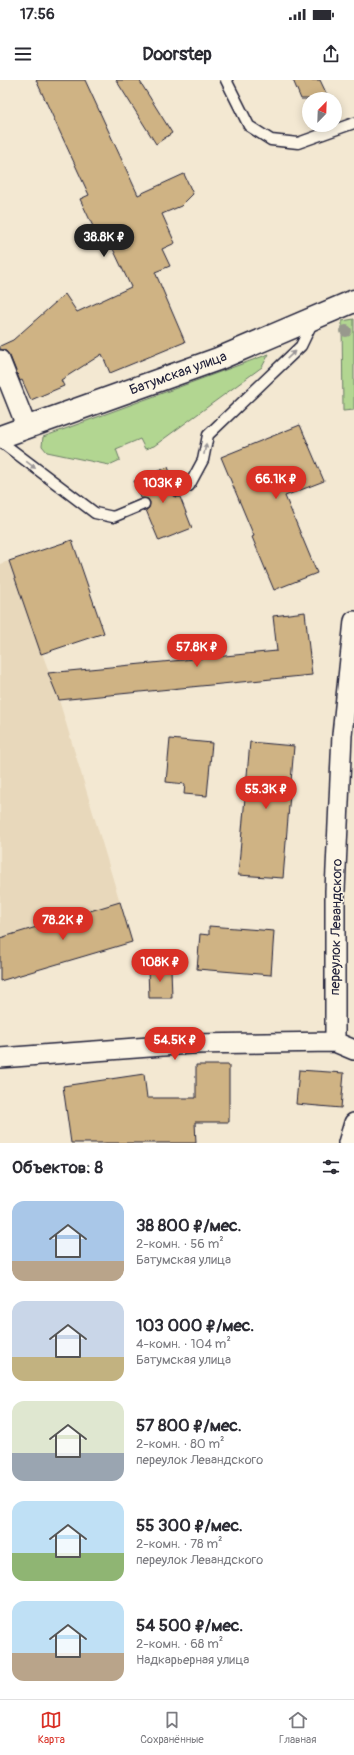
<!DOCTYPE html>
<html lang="ru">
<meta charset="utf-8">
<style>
body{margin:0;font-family:Pangolin,sans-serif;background:#f7f7f7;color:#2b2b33;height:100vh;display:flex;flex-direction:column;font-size:15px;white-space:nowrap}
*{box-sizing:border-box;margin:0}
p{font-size:13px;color:#7c7c81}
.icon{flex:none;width:22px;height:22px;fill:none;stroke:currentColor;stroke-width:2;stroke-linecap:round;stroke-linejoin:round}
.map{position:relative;height:1063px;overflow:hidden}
.details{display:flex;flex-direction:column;background:#fff;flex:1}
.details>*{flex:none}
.needle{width:26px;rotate:23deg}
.fabs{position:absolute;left:302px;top:12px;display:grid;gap:8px}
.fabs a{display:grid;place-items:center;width:40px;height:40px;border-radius:50%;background:#fff;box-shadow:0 2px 10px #0003;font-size:20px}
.price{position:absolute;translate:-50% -34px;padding:0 9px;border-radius:14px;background:#d93025;color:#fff;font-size:13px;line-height:26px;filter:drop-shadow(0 1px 2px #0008)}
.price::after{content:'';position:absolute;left:50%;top:24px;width:12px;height:9px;margin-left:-6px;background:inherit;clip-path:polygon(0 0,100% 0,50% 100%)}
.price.on{background:#222;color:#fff}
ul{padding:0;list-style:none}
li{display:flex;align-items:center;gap:12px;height:100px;padding:0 12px}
li span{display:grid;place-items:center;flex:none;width:112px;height:80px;border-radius:12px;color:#555}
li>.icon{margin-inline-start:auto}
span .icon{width:48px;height:48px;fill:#fffc;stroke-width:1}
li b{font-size:17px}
h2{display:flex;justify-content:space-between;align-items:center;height:48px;padding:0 12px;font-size:17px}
.status{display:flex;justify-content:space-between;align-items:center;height:28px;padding:0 20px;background:#fff;direction:ltr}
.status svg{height:11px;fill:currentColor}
header{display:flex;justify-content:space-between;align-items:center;height:52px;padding:0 12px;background:#fff;font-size:18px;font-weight:700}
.dock{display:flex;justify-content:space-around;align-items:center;height:56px;border-top:1px solid #e1e1e2;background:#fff;font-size:11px;color:#7c7c81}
.dock a{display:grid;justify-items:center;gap:2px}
.dock .on{color:#d93025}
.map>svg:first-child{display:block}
</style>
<div class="status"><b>17:56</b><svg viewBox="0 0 49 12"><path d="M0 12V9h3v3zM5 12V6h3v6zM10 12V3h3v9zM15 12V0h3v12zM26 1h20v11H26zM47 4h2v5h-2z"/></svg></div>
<header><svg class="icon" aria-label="menu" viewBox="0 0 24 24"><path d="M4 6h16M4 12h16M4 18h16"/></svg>Doorstep<svg class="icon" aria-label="share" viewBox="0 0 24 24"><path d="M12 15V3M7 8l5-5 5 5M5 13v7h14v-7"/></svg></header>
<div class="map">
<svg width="354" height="1063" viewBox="0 0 354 1063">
<rect width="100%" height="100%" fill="#f3e8d2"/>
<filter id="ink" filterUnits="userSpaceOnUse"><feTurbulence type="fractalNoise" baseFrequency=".025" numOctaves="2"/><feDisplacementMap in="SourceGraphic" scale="8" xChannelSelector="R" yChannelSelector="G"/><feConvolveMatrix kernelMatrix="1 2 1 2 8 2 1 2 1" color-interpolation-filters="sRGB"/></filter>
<g filter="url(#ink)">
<!-- built -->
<path fill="#e8d8bb" d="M9 481 59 620 132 862 0 901V484Z"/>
<!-- green -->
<path fill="#b2d691" stroke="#6a7c66" d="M354 239V330L343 331 342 241Z
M269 274 262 287 154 366 145 369 140 359 116 369 120 380 109 385 47 372 42 366 43 357Z"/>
<!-- building -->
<path fill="#cfb384" stroke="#22223b" d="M36 0H85L138 115 184 94 193 114 181 126 162 134 175 163 162 169 170 186 155 192 185 262 110 293 102 274 61 300 64 306 31 320 22 300 20 301 10 276 6 271 0 269V266L13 260 65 214 77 232 131 207 106 154 98 157 80 119 89 115Z
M116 0H139L172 53 156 64Z
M293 0H320L329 19H301Z
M300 345 324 401 285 416 317 493 274 510 252 457 254 456 221 377Z
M168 387 175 405 172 407 171 413 173 416 180 417 192 448 159 461 146 430 149 428 150 422 148 419 141 418 134 401Z
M72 460 104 553 41 574 9 481Z
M305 532 312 595 59 620 48 593 277 571 273 536Z
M170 659 212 663 207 716 184 714 185 704 166 702Z
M250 662 294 666 283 798 238 795Z
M120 822 132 862 0 901V858Z
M209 846 274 851 271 895 197 889 200 854 209 855Z
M171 888 172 918H149L148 889Z
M196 985H229V1042H195L196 1063H71L63 1006 144 994 147 1018H196Z
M299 990 344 993 341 1028 296 1024Z"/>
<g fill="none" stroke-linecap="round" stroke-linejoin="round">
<defs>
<path id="lane" d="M226 0 249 46 271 60 298 63 354 43
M0 361 95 433 113 437 144 424
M177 411 189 406 203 380 208 355 301 266 313 241"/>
<path id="street" d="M0 280 27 348
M335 962V811L342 655 354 541
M0 978 190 964 335 962 354 970
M348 1063 354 1043"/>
<path id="secondary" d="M0 357 218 279 354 221"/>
</defs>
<!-- lane casing -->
<use href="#lane" stroke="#22223b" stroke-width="13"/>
<!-- street casing -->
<use href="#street" stroke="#22223b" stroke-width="22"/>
<!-- secondary casing -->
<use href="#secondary" stroke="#22223b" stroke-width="25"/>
<!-- lane -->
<use href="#lane" stroke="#fcf5e5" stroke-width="10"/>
<!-- street -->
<use href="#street" stroke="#fcf5e5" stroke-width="19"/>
<!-- secondary -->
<use href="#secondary" stroke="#fcf5e5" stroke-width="22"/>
</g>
<!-- trees -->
<circle fill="#98998d" cx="346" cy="251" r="6"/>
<!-- one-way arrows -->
<defs><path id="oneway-solid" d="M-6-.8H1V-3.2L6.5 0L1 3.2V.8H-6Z"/></defs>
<g fill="#9a9698">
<use href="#oneway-solid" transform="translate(291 275) rotate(-44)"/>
<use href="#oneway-solid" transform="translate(205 369) rotate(-79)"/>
<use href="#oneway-solid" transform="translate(31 385) rotate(37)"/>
</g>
</g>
<g text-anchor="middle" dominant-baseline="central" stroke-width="3" stroke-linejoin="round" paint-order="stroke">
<!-- street labels -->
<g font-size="14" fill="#22223b" stroke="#fcf5e5">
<text transform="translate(178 293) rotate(-20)">Батумская улица</text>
<text transform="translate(336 847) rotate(-89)">переулок Левандского</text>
</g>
</g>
</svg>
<div class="fabs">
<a><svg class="needle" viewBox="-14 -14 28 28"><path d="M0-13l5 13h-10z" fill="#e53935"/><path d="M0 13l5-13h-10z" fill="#7c7c81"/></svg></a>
</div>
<b class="price on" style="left:104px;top:178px">38.8K ₽</b>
<b class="price" style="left:276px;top:420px">66.1K ₽</b>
<b class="price" style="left:163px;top:424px">103K ₽</b>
<b class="price" style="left:197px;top:588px">57.8K ₽</b>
<b class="price" style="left:266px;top:730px">55.3K ₽</b>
<b class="price" style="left:63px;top:861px">78.2K ₽</b>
<b class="price" style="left:160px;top:903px">108K ₽</b>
<b class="price" style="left:175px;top:981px">54.5K ₽</b>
</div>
<section class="details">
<h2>Объектов: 8<svg class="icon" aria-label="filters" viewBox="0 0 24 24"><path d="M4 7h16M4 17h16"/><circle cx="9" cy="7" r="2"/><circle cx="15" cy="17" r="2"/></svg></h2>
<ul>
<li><span style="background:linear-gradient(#a9c7e8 75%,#b9a48a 0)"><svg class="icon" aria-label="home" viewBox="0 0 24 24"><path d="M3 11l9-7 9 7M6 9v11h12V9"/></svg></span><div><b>38 800 ₽/мес.</b><p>2-комн. · 56 m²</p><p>Батумская улица</p></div></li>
<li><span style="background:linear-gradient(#c9d6e8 70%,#c2b280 0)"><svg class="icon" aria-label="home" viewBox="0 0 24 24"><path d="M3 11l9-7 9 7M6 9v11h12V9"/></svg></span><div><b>103 000 ₽/мес.</b><p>4-комн. · 104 m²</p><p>Батумская улица</p></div></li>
<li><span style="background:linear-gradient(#dfe7d0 65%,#9aa5b1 0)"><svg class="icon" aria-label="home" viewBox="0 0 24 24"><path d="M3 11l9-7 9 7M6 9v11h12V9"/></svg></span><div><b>57 800 ₽/мес.</b><p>2-комн. · 80 m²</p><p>переулок Левандского</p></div></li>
<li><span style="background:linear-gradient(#bfe0f5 65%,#8fb573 0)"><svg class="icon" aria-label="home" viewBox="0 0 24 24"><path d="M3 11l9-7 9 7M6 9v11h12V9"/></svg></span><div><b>55 300 ₽/мес.</b><p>2-комн. · 78 m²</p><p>переулок Левандского</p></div></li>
<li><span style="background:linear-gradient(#bfe0f5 65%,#b9a48a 0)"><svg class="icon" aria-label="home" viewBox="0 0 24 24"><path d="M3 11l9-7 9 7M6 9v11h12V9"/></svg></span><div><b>54 500 ₽/мес.</b><p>2-комн. · 68 m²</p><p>Надкарьерная улица</p></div></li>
</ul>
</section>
<nav class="dock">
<a class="on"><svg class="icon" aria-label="map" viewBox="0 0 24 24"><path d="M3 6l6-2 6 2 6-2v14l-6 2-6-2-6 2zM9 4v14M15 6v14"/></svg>Карта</a>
<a><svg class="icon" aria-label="saved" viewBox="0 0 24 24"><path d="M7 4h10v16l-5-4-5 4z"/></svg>Сохранённые</a>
<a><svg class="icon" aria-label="home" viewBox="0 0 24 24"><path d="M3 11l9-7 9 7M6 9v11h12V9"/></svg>Главная</a>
</nav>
